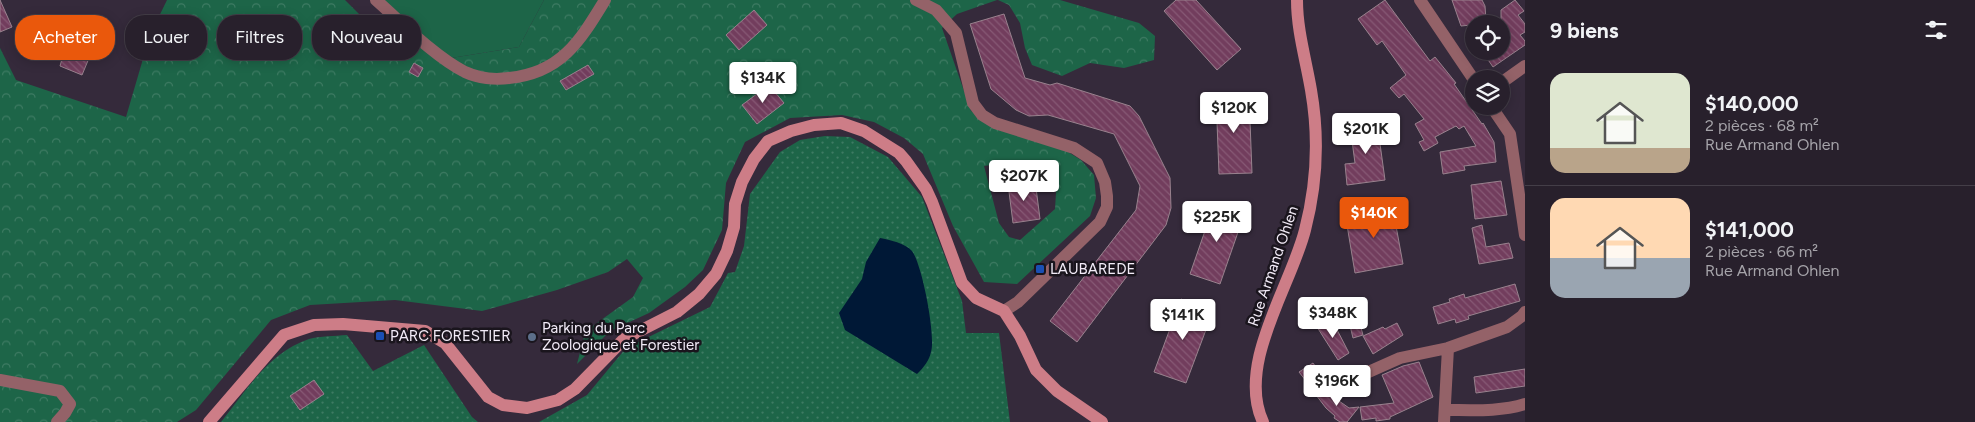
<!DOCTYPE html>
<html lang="fr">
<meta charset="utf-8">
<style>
body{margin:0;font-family:Figtree,sans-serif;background:#302834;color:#f1f3f6;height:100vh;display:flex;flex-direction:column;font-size:19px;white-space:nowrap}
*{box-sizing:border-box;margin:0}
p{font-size:16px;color:#a5a3a9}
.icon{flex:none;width:28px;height:28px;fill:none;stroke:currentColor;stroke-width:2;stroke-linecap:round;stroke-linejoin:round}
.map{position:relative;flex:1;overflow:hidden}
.panel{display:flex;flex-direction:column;background:#28202c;width:450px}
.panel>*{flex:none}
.guide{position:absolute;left:15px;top:15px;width:475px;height:45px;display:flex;gap:10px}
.tools{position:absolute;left:1465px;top:15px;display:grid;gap:10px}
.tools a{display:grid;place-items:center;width:45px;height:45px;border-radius:50%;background:#28202c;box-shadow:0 2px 12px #0003,0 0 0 1px #443e48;font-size:25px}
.price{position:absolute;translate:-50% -42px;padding:0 11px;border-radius:5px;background:#fff;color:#222;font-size:16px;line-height:32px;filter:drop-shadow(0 1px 2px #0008)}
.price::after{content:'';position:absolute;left:50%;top:30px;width:15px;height:11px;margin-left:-8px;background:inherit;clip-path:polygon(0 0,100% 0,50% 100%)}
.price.current{background:#ea580c;color:#fff}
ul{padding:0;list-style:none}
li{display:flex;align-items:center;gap:15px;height:125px;padding:0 25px}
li+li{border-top:1px solid #443e48}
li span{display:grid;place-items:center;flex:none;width:140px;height:100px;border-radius:15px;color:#555}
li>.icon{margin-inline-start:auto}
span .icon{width:60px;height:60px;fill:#fffc;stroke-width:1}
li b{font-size:21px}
h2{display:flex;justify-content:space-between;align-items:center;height:60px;padding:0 25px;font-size:21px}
.pill{padding:0 18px;border-radius:20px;background:#28202c;box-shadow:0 2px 12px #0003,0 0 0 1px #443e48;font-size:18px;line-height:45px}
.pill.current{background:#ea580c;color:#fff}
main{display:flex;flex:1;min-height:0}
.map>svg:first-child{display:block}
</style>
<main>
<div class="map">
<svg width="1525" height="422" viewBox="0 0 1525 422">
<defs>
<pattern id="forest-crowns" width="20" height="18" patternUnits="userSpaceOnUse" patternTransform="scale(1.25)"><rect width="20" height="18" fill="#1d6548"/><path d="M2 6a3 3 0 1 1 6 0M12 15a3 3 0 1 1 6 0" fill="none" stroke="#3e7b63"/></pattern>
<pattern id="park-dots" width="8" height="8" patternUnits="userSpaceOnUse" patternTransform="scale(1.25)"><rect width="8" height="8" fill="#1d6548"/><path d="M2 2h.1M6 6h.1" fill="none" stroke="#3e7b63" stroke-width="1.8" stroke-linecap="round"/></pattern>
<pattern id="building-back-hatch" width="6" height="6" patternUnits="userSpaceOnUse" patternTransform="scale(1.25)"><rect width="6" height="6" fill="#723d5d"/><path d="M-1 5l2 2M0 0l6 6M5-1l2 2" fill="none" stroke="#875975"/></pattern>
</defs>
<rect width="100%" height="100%" fill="#352a3b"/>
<!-- green -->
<path fill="#1d6548" d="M376 0H544L519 47 445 59Z"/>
<!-- forest -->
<path fill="url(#forest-crowns)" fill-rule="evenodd" d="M167 0H345L367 22 445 59 519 47 544 0H997L957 14 942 28 971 111 1060 147 1081 160 1094 175 1096 198 1090 216 1017 284 984 282 953 226 923 154 904 138 874 122 842 115 790 118 745 142 726 183 722 230 703 270 685 287 649 313 610 331 577 364 584 337 590 328 633 297 643 278 627 259 608 272 557 290 482 311 395 300 310 305 271 320 196 410 177 422H0V48L16 80 126 117 150 35ZM1018 161 1044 169 1053 175 1056 193 1055 209 1020 240 1009 237 999 223 984 166Z
M998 0H1060L1139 23 1155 36 1154 60 1124 68 1090 63 1062 76 1032 65 1025 48 1020 23 1009 5Z"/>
<!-- park -->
<path fill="url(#park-dots)" d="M825 136 850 137 888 157 922 197 962 301 966 333H999L1010 422H539L587 395 626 348 710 307 728 273 735 272 744 246 750 194 780 152 800 140Z
M347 335 373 371 424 345 472 417 478 422H221C246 391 269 352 309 339 320 336 335 336 347 335Z"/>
<!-- water -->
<path fill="#001836" d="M880 238C890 240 905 243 912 251 922 264 936 336 931 352 929 361 924 367 917 374L845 330 839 313 862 279 866 262Z"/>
<!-- building -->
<path fill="url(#building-back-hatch)" stroke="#99828e" d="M0 0 12 27 0 32Z
M1176 0H1196L1241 49 1217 70 1164 11Z
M1385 0 1430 61 1435 57 1456 83 1454 84 1482 124 1483 123 1494 142 1496 162 1464 166 1465 170 1443 174 1440 152 1476 146 1464 126 1459 129 1456 126 1435 137 1438 143 1424 151 1419 142 1424 140 1415 124 1424 119 1404 94 1399 98 1390 88 1406 75 1382 41 1377 45 1358 19Z
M1452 0H1482L1485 6 1486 20 1481 21V24L1461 26Z
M1515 0 1524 11 1518 15 1525 24V32L1520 35 1525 41V45L1493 67 1482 51H1501V10Z
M754 10 767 25 739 50 726 35Z
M1004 14 1025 78 1050 85 1057 83 1130 106 1139 116 1170 178 1171 208 1166 225 1077 342 1050 321 1136 210 1140 186 1114 134 1048 115 1029 116 1016 110 991 89 970 24Z
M276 25 302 39 298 47 271 34Z
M53 36 92 51 82 75 60 66 62 59 46 53Z
M414 63 423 68 418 77 409 72Z
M588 65 594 74 566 90 560 81Z
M769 85 784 103 757 124 742 105Z
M1249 95 1252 173 1219 174 1216 96Z
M1377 122 1385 180 1347 185 1345 164 1355 163 1350 126Z
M1035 180 1040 219 1013 223 1008 184Z
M1501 181 1507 215 1475 219 1471 185Z
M1215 202 1245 212 1220 284 1190 274Z
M1392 204 1403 264 1355 273 1345 213Z
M1482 225 1486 247 1509 243 1513 258 1479 264 1472 228Z
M1515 284 1520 301 1468 316 1469 319 1456 323 1455 319 1438 324 1433 307 1450 302 1449 299 1464 294 1465 298Z
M1181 299 1213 311 1186 383 1154 372Z
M1355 306 1363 335 1353 338 1346 309Z
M1331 318 1349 353 1338 360 1317 327Z
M1397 323 1403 335 1373 354 1363 336 1383 327 1385 329Z
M1419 362 1433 397 1390 417V419L1376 421V418L1362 420 1360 407 1394 403 1382 375 1403 366Z
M1313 363 1324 379 1310 386 1299 372Z
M1525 369V386L1476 393 1474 377Z
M314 380 324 394 300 410 290 396Z
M1325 391 1349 408 1359 407 1347 422H1340L1334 418 1335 416 1326 408 1316 395Z"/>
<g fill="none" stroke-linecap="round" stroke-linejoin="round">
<!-- minor -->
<path stroke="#946268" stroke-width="12" d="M1420 0 1474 80
M1501 83 1525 66
M1491 106 1510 134 1525 235
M1364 374 1400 358 1448 348 1507 327 1522 316 1525 312
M0 380 60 391 70 404 65 413 57 422
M1445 410C1472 410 1500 412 1525 404
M1444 422 1448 348"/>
<!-- tertiary -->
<path stroke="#946268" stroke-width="12" d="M376 0C401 22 435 57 465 72 478 78 495 80 509 78 561 73 580 41 605 0
M916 0 936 10 956 33 973 103 982 115 995 123 1074 148 1097 163 1105 182 1107 196V207L1100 222 1018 302 1004 311"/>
<!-- secondary -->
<path stroke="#cd7d87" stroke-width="12" d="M209 422 284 335 314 325 343 324 425 331 445 343 488 397 503 405 527 408 558 400 575 389 624 339 677 312 699 294 716 274 727 251 734 227 735 204 742 182 754 159 768 141 791 131 814 125 841 123 864 131 899 153 906 161 926 189 932 202 962 283 976 298 1004 311 1020 336 1036 370 1057 391 1102 422
M1263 422C1236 364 1291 286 1305 230 1317 184 1319 136 1311 90 1306 60 1297 31 1297 0"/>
</g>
<!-- markers -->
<g fill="#1a4fb4" stroke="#1a151d" stroke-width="2">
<rect x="1035" y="264" width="10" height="10" rx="2.5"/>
<rect x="375" y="331" width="10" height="10" rx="2.5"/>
</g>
<circle fill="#5c6f8a" stroke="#1a151d" stroke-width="2" cx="532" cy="337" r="5"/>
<g text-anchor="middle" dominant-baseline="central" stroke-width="5" stroke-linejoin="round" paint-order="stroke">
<!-- street labels -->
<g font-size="15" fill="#f2ebf7" stroke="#1a151d">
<text transform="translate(1273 266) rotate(-71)">Rue Armand Ohlen</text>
</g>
<!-- poi labels -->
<g font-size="15" fill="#f2ebf7" stroke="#1a151d" text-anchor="start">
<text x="1050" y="269">LAUBAREDE</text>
<text x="542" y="328">Parking du Parc<tspan x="542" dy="17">Zoologique et Forestier</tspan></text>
<text x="390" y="336">PARC FORESTIER</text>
</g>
</g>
</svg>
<div class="tools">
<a><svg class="icon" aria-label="locate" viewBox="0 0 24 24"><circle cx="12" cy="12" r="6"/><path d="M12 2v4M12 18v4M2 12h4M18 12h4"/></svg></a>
<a><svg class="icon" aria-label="layers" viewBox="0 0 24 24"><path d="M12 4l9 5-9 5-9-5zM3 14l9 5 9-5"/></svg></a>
</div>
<b class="price" style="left:763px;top:104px">$134K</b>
<b class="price" style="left:1234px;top:134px">$120K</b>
<b class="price" style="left:1366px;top:155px">$201K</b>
<b class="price" style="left:1024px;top:202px">$207K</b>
<b class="price current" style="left:1374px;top:239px">$140K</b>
<b class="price" style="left:1217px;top:243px">$225K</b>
<b class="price" style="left:1333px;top:339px">$348K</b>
<b class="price" style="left:1183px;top:341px">$141K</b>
<b class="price" style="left:1337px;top:407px">$196K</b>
<div class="guide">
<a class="pill current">Acheter</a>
<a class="pill">Louer</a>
<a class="pill">Filtres</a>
<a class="pill">Nouveau</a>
</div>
</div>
<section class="panel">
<h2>9 biens<svg class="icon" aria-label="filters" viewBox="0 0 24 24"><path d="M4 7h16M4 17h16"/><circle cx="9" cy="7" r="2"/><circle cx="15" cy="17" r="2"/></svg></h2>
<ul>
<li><span style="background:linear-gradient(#dfe7d0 75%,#b9a48a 0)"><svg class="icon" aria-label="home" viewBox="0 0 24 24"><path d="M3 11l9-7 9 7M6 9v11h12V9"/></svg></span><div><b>$140,000</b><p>2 pièces · 68 m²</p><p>Rue Armand Ohlen</p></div></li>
<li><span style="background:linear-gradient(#ffd9b3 60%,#9aa5b1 0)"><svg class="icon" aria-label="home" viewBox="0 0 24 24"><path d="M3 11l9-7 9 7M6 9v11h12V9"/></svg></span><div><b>$141,000</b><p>2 pièces · 66 m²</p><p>Rue Armand Ohlen</p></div></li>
</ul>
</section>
</main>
